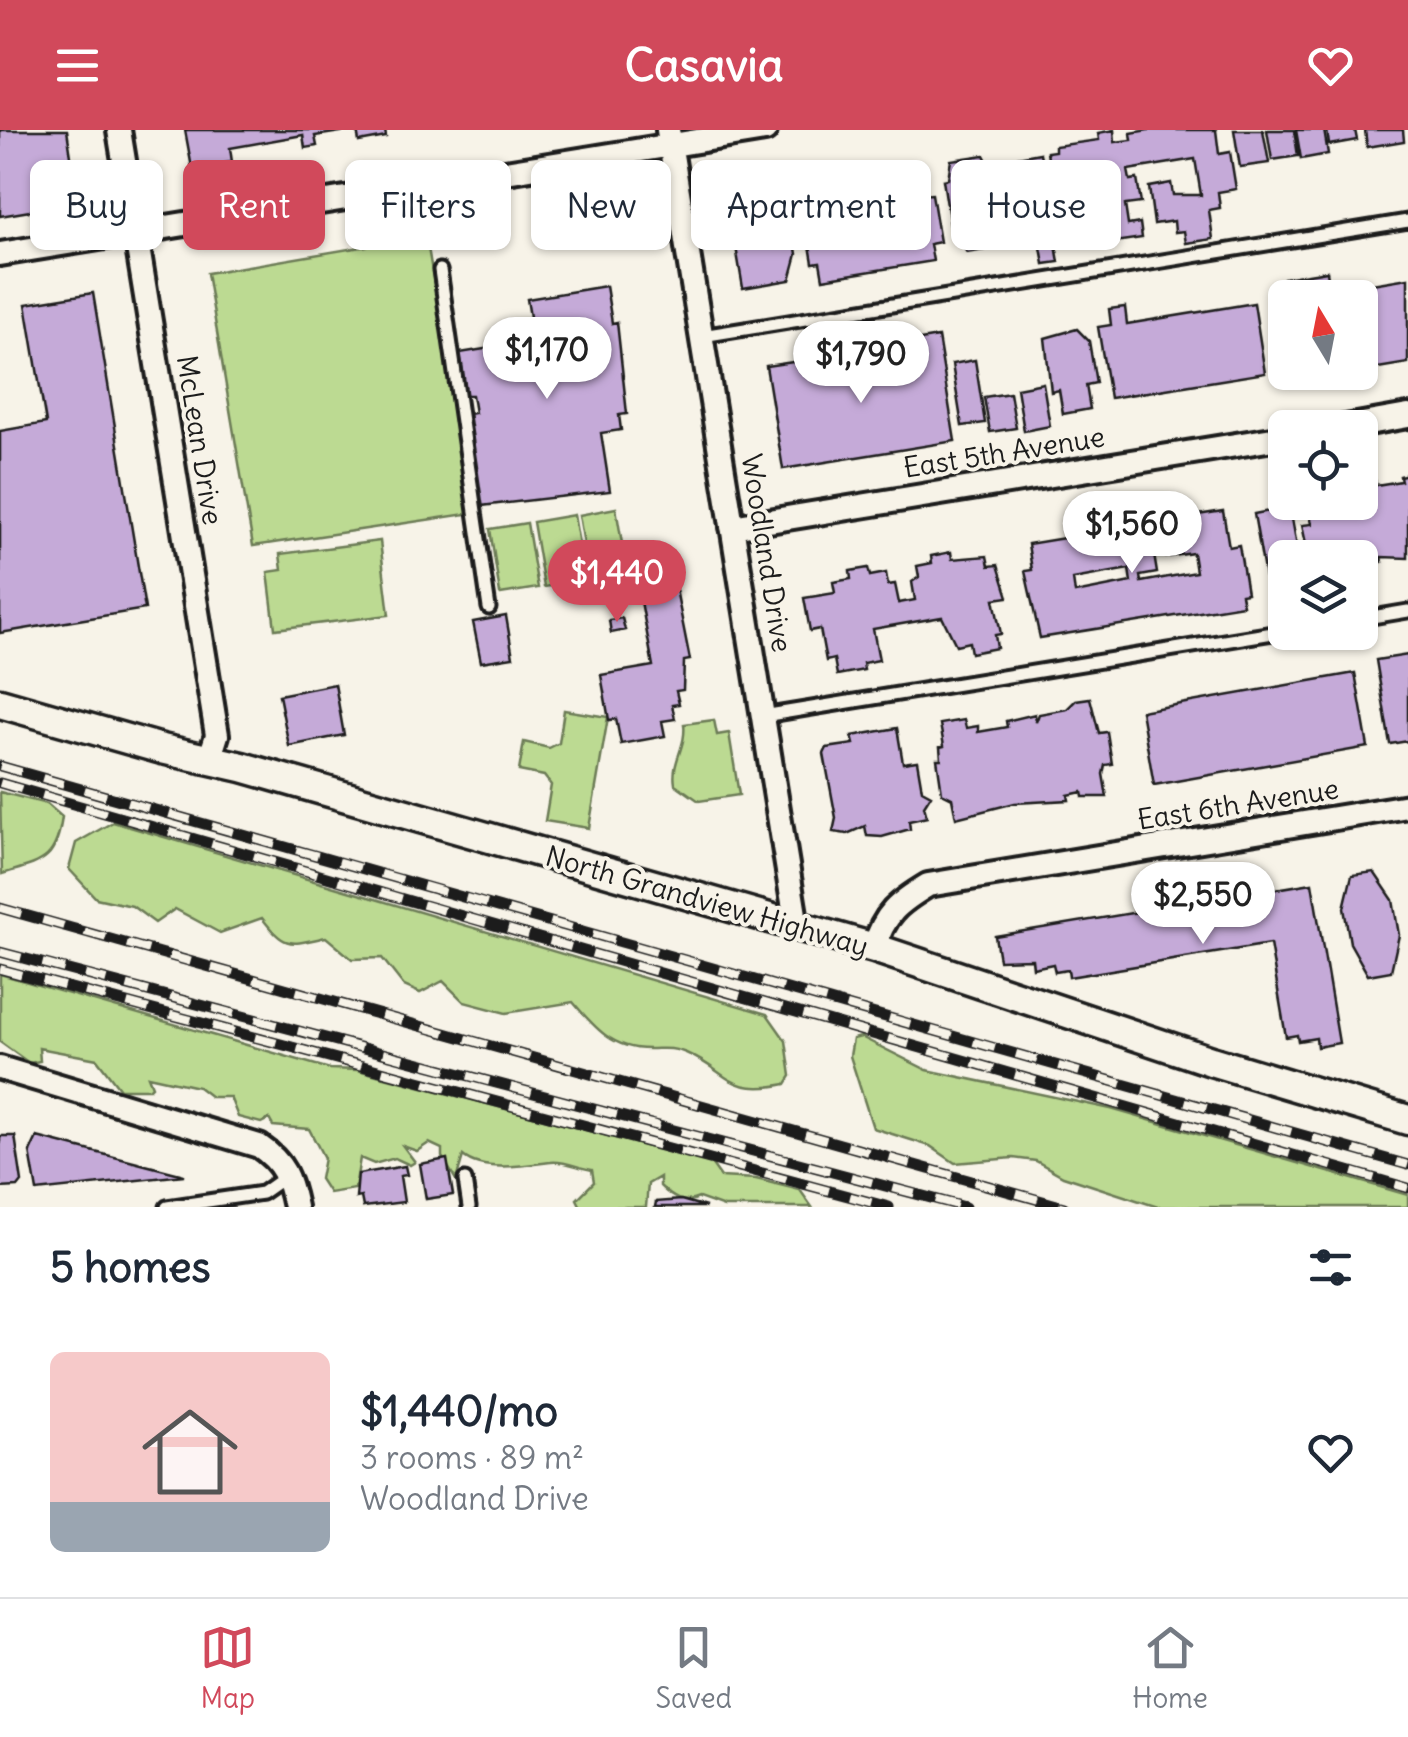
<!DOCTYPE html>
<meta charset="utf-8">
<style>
body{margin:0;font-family:Delius,sans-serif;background:#f2f2f3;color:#1f2937;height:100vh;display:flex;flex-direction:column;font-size:38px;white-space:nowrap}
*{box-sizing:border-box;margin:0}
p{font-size:32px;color:#747a83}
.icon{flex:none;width:55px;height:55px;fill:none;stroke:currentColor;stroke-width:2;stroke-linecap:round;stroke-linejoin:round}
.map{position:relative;height:1077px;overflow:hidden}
.side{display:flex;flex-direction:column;background:#fff;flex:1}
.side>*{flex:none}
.banner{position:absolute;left:30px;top:30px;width:1350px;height:90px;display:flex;gap:20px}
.needle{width:65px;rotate:350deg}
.fabs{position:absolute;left:1268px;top:150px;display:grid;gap:20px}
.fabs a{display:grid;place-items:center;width:110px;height:110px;border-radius:15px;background:#fff;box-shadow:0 2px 8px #0004;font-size:50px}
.price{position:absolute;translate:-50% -85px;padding:0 22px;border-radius:35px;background:#fff;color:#222;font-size:32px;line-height:65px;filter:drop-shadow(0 2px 5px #0008)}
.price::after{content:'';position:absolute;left:50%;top:60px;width:30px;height:22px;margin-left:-15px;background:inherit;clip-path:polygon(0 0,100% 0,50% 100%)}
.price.current{background:#d1495b;color:#fff}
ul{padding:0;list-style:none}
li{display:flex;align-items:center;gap:30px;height:250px;padding:0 50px}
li+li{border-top:2px solid #e0e1e3}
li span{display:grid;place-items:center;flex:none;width:280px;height:200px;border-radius:15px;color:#555}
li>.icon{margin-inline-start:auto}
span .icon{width:120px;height:120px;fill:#fffc;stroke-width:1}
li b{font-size:42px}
h2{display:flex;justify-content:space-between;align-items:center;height:120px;padding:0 50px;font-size:42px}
.tag{padding:0 35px;border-radius:15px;background:#fff;box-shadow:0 2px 8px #0004;font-size:35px;line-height:90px}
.tag.current{background:#d1495b;color:#fff}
header{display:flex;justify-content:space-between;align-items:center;height:130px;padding:0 50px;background:#d1495b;color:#fff;font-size:45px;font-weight:700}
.tab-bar{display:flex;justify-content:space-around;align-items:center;height:140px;border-top:2px solid #e0e1e3;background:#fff;font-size:28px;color:#747a83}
.tab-bar a{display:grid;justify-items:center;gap:5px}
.tab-bar .current{color:#d1495b}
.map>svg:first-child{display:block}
</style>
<header><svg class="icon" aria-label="menu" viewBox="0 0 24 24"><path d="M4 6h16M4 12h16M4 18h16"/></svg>Casavia<svg class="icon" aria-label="heart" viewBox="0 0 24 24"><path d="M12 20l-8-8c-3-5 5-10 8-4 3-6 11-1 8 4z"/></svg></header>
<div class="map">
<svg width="1408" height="1077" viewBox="0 0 1408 1077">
<rect width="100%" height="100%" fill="#f7f3e8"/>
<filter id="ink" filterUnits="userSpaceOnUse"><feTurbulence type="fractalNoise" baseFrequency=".01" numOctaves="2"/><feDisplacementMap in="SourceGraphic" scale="20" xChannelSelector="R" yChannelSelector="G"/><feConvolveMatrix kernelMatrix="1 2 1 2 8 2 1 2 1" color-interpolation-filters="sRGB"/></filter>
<g filter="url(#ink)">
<!-- green -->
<path fill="#bcda92" stroke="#6c7b57" stroke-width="2.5" d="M426 106 473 383 253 416 207 143Z
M616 378 627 443 590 449 579 385Z
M574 385 585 450 544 457 533 392Z
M527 393 538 458 500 464 490 399Z
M380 411 389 485 275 499 268 442 282 440 280 424Z
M564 580 608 587 589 698 545 691 551 655 544 646 519 641 524 612 549 618 559 613Z
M714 590 717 605 729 603 739 665 699 671 675 654C671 632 687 616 684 594Z
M0 662 47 674 62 687C56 732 42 732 2 744Z
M113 692 767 884 786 911 791 946 786 954C727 966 730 942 686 923 672 917 663 919 649 919 612 919 594 897 573 872L506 883 464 872 443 851 420 863 404 856 382 828 352 829 326 807C289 815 286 819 262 788L220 803 175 779 155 793 132 776 96 768 69 739 76 713Z
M0 844 330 939 358 940 711 1033 721 1047 756 1049 800 1060 812 1077H724L699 1068C683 1075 672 1068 660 1056V1047L648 1054 646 1077H581L577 1069 594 1052 592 1040C579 1038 563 1030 551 1032 528 1035 483 1043 463 1026L456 1050 442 1027V1019L429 1013 417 1021 403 1016 415 1032 410 1035 395 1028 374 1034 360 1028 355 1059 329 1063 320 1049 324 1028 309 999 273 996 269 989 261 993 238 987 230 967H211L198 957 148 946 152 956 149 959H120L97 929 39 918 40 931 29 933 0 912Z
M861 907 927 940 1111 979 1408 1065V1077H1158L1063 1046 1036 1031 1013 1028 955 1033 930 1016 873 998 850 926 853 909Z"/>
<!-- building -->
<path fill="#c5aad8" stroke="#1c1c1c" stroke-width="2.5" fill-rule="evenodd" d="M0 0H67L78 73 0 86Z
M185 0H353L315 6 317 16 305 18 303 5 230 18 232 32 192 38Z
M357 0H385L386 7 359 12Z
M1114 0 1115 12 1132 10 1131 3 1148 0H1216L1219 24 1230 22 1236 59 1218 62 1220 78 1209 80 1213 109 1186 113 1184 101 1175 102 1174 91 1154 94 1149 57 1171 53 1173 65H1201L1195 29 1128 40 1130 50 1137 49 1141 73 1125 75 1128 95 1140 93 1142 108 1094 115V108L1078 110 1068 62 1053 64 1047 22 1055 21V16L1099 10 1098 3Z
M1234 0H1263L1269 33 1240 37Z
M1267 0H1294L1298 26 1272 30Z
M1296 0H1324L1328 24 1301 29Z
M1327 0H1355L1357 10 1329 15Z
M1365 0H1403L1404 11 1367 17Z
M1040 23 1048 67 1013 72 1006 29Z
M984 25 993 42 998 41 1007 98H1002L997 118 967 123 957 106 952 107 943 50 948 49 951 30Z
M918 38 922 65 932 64 940 112 930 114 933 131 823 149 820 132 813 133 805 85 812 83 808 56ZM896 75 901 106 847 115 842 83Z
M774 56 790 82 797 124 790 150 743 158 727 64Z
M1053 98 1059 132 1044 134 1038 100Z
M1327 141 1330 161 1408 148V233L1360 241V168H1287L1284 148Z
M606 156 612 193 617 192 627 284 619 285 621 300 601 303 610 361 481 376 466 284 475 283 472 265H466L460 223 534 211 527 169Z
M93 163 145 479 0 503V301L46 293 26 174Z
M1254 173 1265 243 1110 268 1098 197 1111 195 1109 179 1125 177 1127 194Z
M1077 199 1089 211 1096 253 1086 255 1090 279 1063 284 1059 260 1051 262 1045 208Z
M938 207 955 311 783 339 766 236 800 231 801 238 905 221 903 213Z
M975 230 985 293 962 296 952 234Z
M1301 242H1349L1302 250Z
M1043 253 1050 296 1024 301 1017 258Z
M1010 263 1016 298 990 302 984 267Z
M1408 344V428L1381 427 1382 432 1360 435V428H1309L1302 395 1312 394 1308 373 1303 372H1360L1362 351 1375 350 1376 355 1401 351 1400 346Z
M1290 377 1299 428H1285V461L1268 464 1254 384Z
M1223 381 1229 417 1239 415 1247 463 1241 464 1243 475 1040 508 1025 441 1032 440 1028 414 1149 394 1157 443 1140 446 1141 452 1196 442 1193 423 1166 427 1160 391ZM1129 439 1131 452 1075 463 1073 449Z
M951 422 952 429 987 426 989 436 998 435 1008 467 994 469 1001 504 995 505 997 518 971 523 969 512 956 515 942 487 873 499 879 530 863 533 864 540 837 545 834 529 826 531 820 499 810 501 804 468 835 463 833 452 851 449 850 441 868 438 870 446 886 443 888 455 895 454 899 473 915 470 912 452 919 447 917 436 932 433 931 426Z
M674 449 690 530 684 531 683 560 676 561 679 574 672 575 675 589 662 591 665 606 621 614 616 589 609 590 601 545 653 536 638 455Z
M506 486 513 527 481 532 473 492Z
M622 488 625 500 611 503 609 490Z
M1408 525V611L1390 614 1376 530Z
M1355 543 1368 617 1154 655 1141 581Z
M335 554 344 605 289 616 279 565Z
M1090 568 1099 603 1107 602 1112 634 1105 635 1103 644 1107 667H1083L1082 662 1068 665 1069 670 1015 673 956 688 952 668 942 663 937 629H941L940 617 944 616 940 594 964 590 966 598 978 596V602L1007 597 1006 591 1035 584 1036 592 1039 584 1067 579 1076 570Z
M897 598 903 633 917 631 922 660 931 665 924 676 927 687 909 691 910 699 882 707 867 706 865 696 847 704 833 702 836 688 824 624 827 618 854 614 852 606Z
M1374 742 1393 770 1399 805 1391 841 1368 845 1350 813 1344 778 1352 745Z
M1312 753 1339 913 1317 917 1316 908 1298 911 1297 905 1286 907 1270 814 1069 847 1068 840 1055 842 1053 834 1033 838 1032 829 999 830 995 806Z
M0 1006H15L22 1052 18 1057 0 1058Z
M37 1007 184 1045 37 1061 30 1022Z
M447 1029 453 1065 426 1069 420 1034Z
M405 1036 407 1045 400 1046 404 1072 363 1077 361 1067 356 1068 358 1044Z
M681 1070 706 1077H655L656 1072Z"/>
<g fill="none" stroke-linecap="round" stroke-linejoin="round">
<defs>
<path id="service" d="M440 140 489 478
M702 206 1408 91
M1360 489 1408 481
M763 586 1285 501
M465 1050 469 1077
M167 1077 262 1063 289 1044"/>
<path id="minor" d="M119 0 217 605 209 630
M668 0 797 797
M0 124 765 0
M1340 298 1408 286
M732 397 1285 307
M874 818C884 784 898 773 928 755L1408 676
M0 938 259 1016C284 1033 289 1048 295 1077"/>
<path id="tertiary" d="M0 573 162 619 242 637 874 818 1211 931 1408 990"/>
</defs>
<!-- service casing -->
<use href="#service" stroke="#1c1c1c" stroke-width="19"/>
<!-- minor casing -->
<use href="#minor" stroke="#1c1c1c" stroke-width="30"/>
<!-- tertiary casing -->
<use href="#tertiary" stroke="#1c1c1c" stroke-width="35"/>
<!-- service -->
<use href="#service" stroke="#f7f3e8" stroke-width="11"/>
<!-- minor -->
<use href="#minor" stroke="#f7f3e8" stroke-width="22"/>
<!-- tertiary -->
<use href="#tertiary" stroke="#f7f3e8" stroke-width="28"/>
<defs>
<path id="rail" d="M0 636 1408 1035
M0 653 1408 1058
M0 778 1064 1077
M0 822 965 1077
M0 839 889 1077"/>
</defs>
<!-- rail casing -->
<use href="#rail" stroke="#1c1c1c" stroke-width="11"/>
<!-- rail -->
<use href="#rail" stroke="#f7f3e8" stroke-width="8" stroke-dasharray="22" stroke-linecap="butt"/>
</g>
</g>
<g text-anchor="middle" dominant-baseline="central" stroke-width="8" stroke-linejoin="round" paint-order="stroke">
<!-- street labels -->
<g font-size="28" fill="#1c1c1c" stroke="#f7f3e8">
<text transform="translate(200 310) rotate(81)">McLean Drive</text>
<text transform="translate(1004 322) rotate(-9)">East 5th Avenue</text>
<text transform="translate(767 423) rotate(81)">Woodland Drive</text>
<text transform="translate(1238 674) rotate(-9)">East 6th Avenue</text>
<text transform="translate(707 771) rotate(16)">North Grandview Highway</text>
</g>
</g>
</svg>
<div class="fabs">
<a><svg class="needle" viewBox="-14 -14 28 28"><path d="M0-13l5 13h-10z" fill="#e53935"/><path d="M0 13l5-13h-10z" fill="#747a83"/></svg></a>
<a><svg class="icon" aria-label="locate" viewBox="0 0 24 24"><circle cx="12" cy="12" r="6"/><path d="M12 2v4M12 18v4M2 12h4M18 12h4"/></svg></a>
<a><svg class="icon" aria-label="layers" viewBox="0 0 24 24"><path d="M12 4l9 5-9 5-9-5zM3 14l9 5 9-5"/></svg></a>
</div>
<b class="price" style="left:547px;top:272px">$1,170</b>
<b class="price" style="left:861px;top:276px">$1,790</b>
<b class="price" style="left:1132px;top:446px">$1,560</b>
<b class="price current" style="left:617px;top:495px">$1,440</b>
<b class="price" style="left:1203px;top:817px">$2,550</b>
<div class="banner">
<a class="tag">Buy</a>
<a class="tag current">Rent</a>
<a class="tag">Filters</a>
<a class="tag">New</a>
<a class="tag">Apartment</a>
<a class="tag">House</a>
</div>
</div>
<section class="side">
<h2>5 homes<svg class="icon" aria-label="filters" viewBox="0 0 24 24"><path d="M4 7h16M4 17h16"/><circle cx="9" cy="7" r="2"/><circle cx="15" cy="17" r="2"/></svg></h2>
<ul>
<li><span style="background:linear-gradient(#f6c9c9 75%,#9aa5b1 0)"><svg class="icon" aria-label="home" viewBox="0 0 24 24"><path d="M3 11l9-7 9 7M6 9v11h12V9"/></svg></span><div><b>$1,440/mo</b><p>3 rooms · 89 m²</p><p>Woodland Drive</p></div><svg class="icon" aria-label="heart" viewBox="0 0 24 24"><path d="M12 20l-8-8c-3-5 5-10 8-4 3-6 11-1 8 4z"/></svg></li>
</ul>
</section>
<nav class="tab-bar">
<a class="current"><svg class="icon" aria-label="map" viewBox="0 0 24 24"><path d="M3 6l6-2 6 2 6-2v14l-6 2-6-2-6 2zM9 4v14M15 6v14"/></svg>Map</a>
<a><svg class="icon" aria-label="saved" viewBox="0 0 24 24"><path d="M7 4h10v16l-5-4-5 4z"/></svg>Saved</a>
<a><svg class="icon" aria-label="home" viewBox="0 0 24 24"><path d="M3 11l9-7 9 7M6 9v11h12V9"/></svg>Home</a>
</nav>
